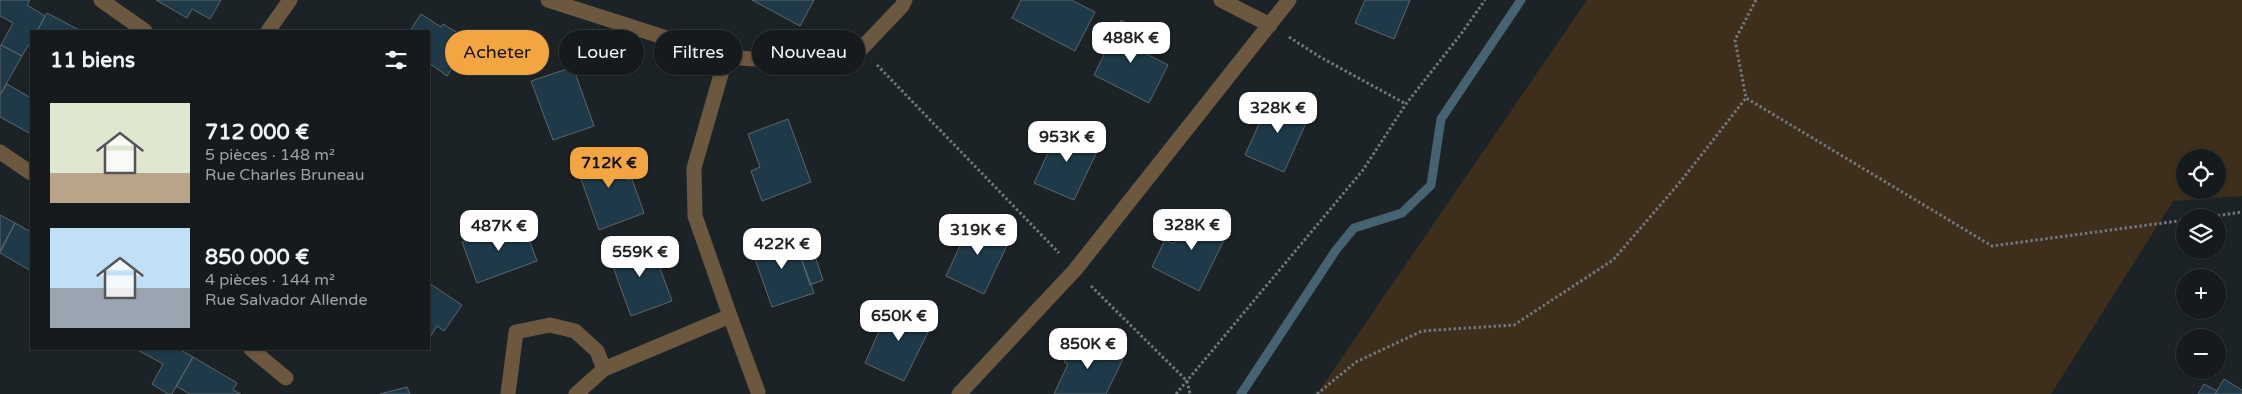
<!DOCTYPE html>
<html lang="fr">
<meta charset="utf-8">
<style>
body{margin:0;font-family:"Varela Round",sans-serif;background:#1e2326;color:#f1f3f6;height:100vh;display:flex;flex-direction:column;font-size:19px;white-space:nowrap}
*{box-sizing:border-box;margin:0}
p{font-size:16px;color:#9da1a4}
.icon{flex:none;width:28px;height:28px;fill:none;stroke:currentColor;stroke-width:2;stroke-linecap:round;stroke-linejoin:round}
.map{position:relative;flex:1;overflow:hidden}
.details{position:absolute;left:30px;top:30px;width:400px;height:320px;display:flex;flex-direction:column;background:#151a1d;border-radius:0px;box-shadow:0 1px 4px #0004,0 0 0 1px #34383b}
.details>*{flex:none}
.top-card{position:absolute;left:445px;top:30px;width:475px;height:45px;display:flex;gap:10px}
.buttons{position:absolute;left:2176px;top:149px;display:grid;gap:10px}
.buttons a{display:grid;place-items:center;width:50px;height:50px;border-radius:50%;background:#151a1d;box-shadow:0 1px 4px #0004,0 0 0 1px #34383b;font-size:25px}
.price{position:absolute;translate:-50% -42px;padding:0 11px;border-radius:10px;background:#fff;color:#222;font-size:16px;line-height:32px;filter:drop-shadow(0 1px 2px #0008)}
.price::after{content:'';position:absolute;left:50%;top:30px;width:15px;height:11px;margin-left:-8px;background:inherit;clip-path:polygon(0 0,100% 0,50% 100%)}
.price.active{background:#f2a541;color:#111}
ul{padding:0;list-style:none}
li{display:flex;align-items:center;gap:15px;height:125px;padding:0 20px}
li span{display:grid;place-items:center;flex:none;width:140px;height:100px;border-radius:0px;color:#555}
li>.icon{margin-inline-start:auto}
span .icon{width:60px;height:60px;fill:#fffc;stroke-width:1}
li b{font-size:21px}
h2{display:flex;justify-content:space-between;align-items:center;height:60px;padding:0 20px;font-size:21px}
.chip{padding:0 18px;border-radius:22px;background:#151a1d;box-shadow:0 1px 4px #0004,0 0 0 1px #34383b;font-size:18px;line-height:45px}
.chip.active{background:#f2a541;color:#111}
.map>svg:first-child{display:block}
</style>
<div class="map">
<svg width="2242" height="394" viewBox="0 0 2242 394">
<rect width="100%" height="100%" fill="#1c2327"/>
<!-- green -->
<path fill="#3e2e1c" fill-rule="evenodd" d="M1587 0H2242V196L2173 201 2051 394H1317ZM2185 158H2218V190H2185Z"/>
<g fill="none" stroke-linecap="round" stroke-linejoin="round">
<!-- stream -->
<path stroke="#466372" stroke-width="9" d="M1241 394 1336 250 1354 228 1402 213 1431 185 1441 119 1521 0"/>
</g>
<!-- building -->
<path fill="#1e3a48" stroke="#5d6569" d="M0 0H30L27 5 45 16 37 31H31V41L22 56 1 45 13 23 0 16Z
M156 0H221L210 19 192 9 187 18Z
M752 0H814L800 26Z
M1021 0H1071L1095 12 1075 51 1012 18Z
M1365 0H1410L1394 39 1355 23Z
M47 13 81 31H37Z
M421 14 441 27 443 24 471 41 447 76 429 63V31H410Z
M1121 20 1146 33 1137 49 1168 65 1149 103 1094 75Z
M1 45 22 56 0 95V47Z
M573 67 594 126 553 140 531 81Z
M7 84 31 98V134L0 117V95Z
M1271 97 1310 114 1284 172 1245 155Z
M788 119 811 182 762 201 751 171 760 167 748 134Z
M1061 125 1101 143 1074 200 1034 183Z
M615 148 627 180 632 179 644 213 599 230 575 162Z
M1190 211 1229 230 1199 291 1152 267 1165 240 1174 244Z
M0 215 15 223 0 251Z
M973 218 1011 237 984 294 946 276Z
M522 221 537 261 477 283 462 242Z
M15 223 31 232V271L0 253Z
M792 233 814 293 772 307 751 248Z
M650 241 672 301 631 316 609 256Z
M814 253 823 280 810 285 801 258Z
M429 283 462 305 444 331 437 326 429 339Z
M892 302 933 322 904 381 865 363Z
M1075 337 1123 359 1106 394H1054L1068 364 1064 362Z
M136 349H179L193 357 172 394H168L152 384 163 364Z
M193 357 237 383 233 390 241 394H190L176 386Z
M2224 379 2242 390V394H2215Z
M2204 384 2217 391 2215 394H2198Z
M407 387 410 394H380Z"/>
<g fill="none" stroke-linecap="round" stroke-linejoin="round">
<!-- path -->
<path stroke="#71777a" stroke-width="3" stroke-dasharray="2.5 2.5" stroke-linecap="butt" d="M1756 0 1735 40 1746 98 1992 246 2185 220
M1289 37 1320 57 1406 104
M877 65 1059 253
M2203 218 2242 212
M1091 286 1187 381 1190 394
M1176 394 1363 170 1406 104 1461 34 1485 0
M1317 394 1356 362 1422 331 1514 325 1613 260 1681 181 1746 98"/>
<!-- lane -->
<path stroke="#6c573f" stroke-width="15" d="M730 316 758 392"/>
<!-- street -->
<path stroke="#6c573f" stroke-width="15" d="M101 0 145 31
M548 0 726 57 812 63 861 49 902 6 905 0
M1221 0 1270 25
M268 31 290 0
M0 152 31 173
M251 349 286 378
M508 394 516 332 550 325 575 331 597 351 604 369
M576 394 604 369 730 316 695 216 694 168 726 57
M959 394 1075 270 1289 0"/>
</g>
</svg>
<div class="buttons">
<a><svg class="icon" aria-label="locate" viewBox="0 0 24 24"><circle cx="12" cy="12" r="6"/><path d="M12 2v4M12 18v4M2 12h4M18 12h4"/></svg></a>
<a><svg class="icon" aria-label="layers" viewBox="0 0 24 24"><path d="M12 4l9 5-9 5-9-5zM3 14l9 5 9-5"/></svg></a>
<a>+</a>
<a>−</a>
</div>
<b class="price" style="left:1131px;top:64px">488K €</b>
<b class="price" style="left:1278px;top:134px">328K €</b>
<b class="price" style="left:1067px;top:163px">953K €</b>
<b class="price active" style="left:609px;top:189px">712K €</b>
<b class="price" style="left:1192px;top:251px">328K €</b>
<b class="price" style="left:499px;top:252px">487K €</b>
<b class="price" style="left:978px;top:256px">319K €</b>
<b class="price" style="left:782px;top:270px">422K €</b>
<b class="price" style="left:640px;top:278px">559K €</b>
<b class="price" style="left:899px;top:342px">650K €</b>
<b class="price" style="left:1088px;top:370px">850K €</b>
<div class="top-card">
<a class="chip active">Acheter</a>
<a class="chip">Louer</a>
<a class="chip">Filtres</a>
<a class="chip">Nouveau</a>
</div>
<section class="details">
<h2>11 biens<svg class="icon" aria-label="filters" viewBox="0 0 24 24"><path d="M4 7h16M4 17h16"/><circle cx="9" cy="7" r="2"/><circle cx="15" cy="17" r="2"/></svg></h2>
<ul>
<li><span style="background:linear-gradient(#dfe7d0 70%,#b9a48a 0)"><svg class="icon" aria-label="home" viewBox="0 0 24 24"><path d="M3 11l9-7 9 7M6 9v11h12V9"/></svg></span><div><b>712 000 €</b><p>5 pièces · 148 m²</p><p>Rue Charles Bruneau</p></div></li>
<li><span style="background:linear-gradient(#bfe0f5 60%,#9aa5b1 0)"><svg class="icon" aria-label="home" viewBox="0 0 24 24"><path d="M3 11l9-7 9 7M6 9v11h12V9"/></svg></span><div><b>850 000 €</b><p>4 pièces · 144 m²</p><p>Rue Salvador Allende</p></div></li>
</ul>
</section>
</div>
